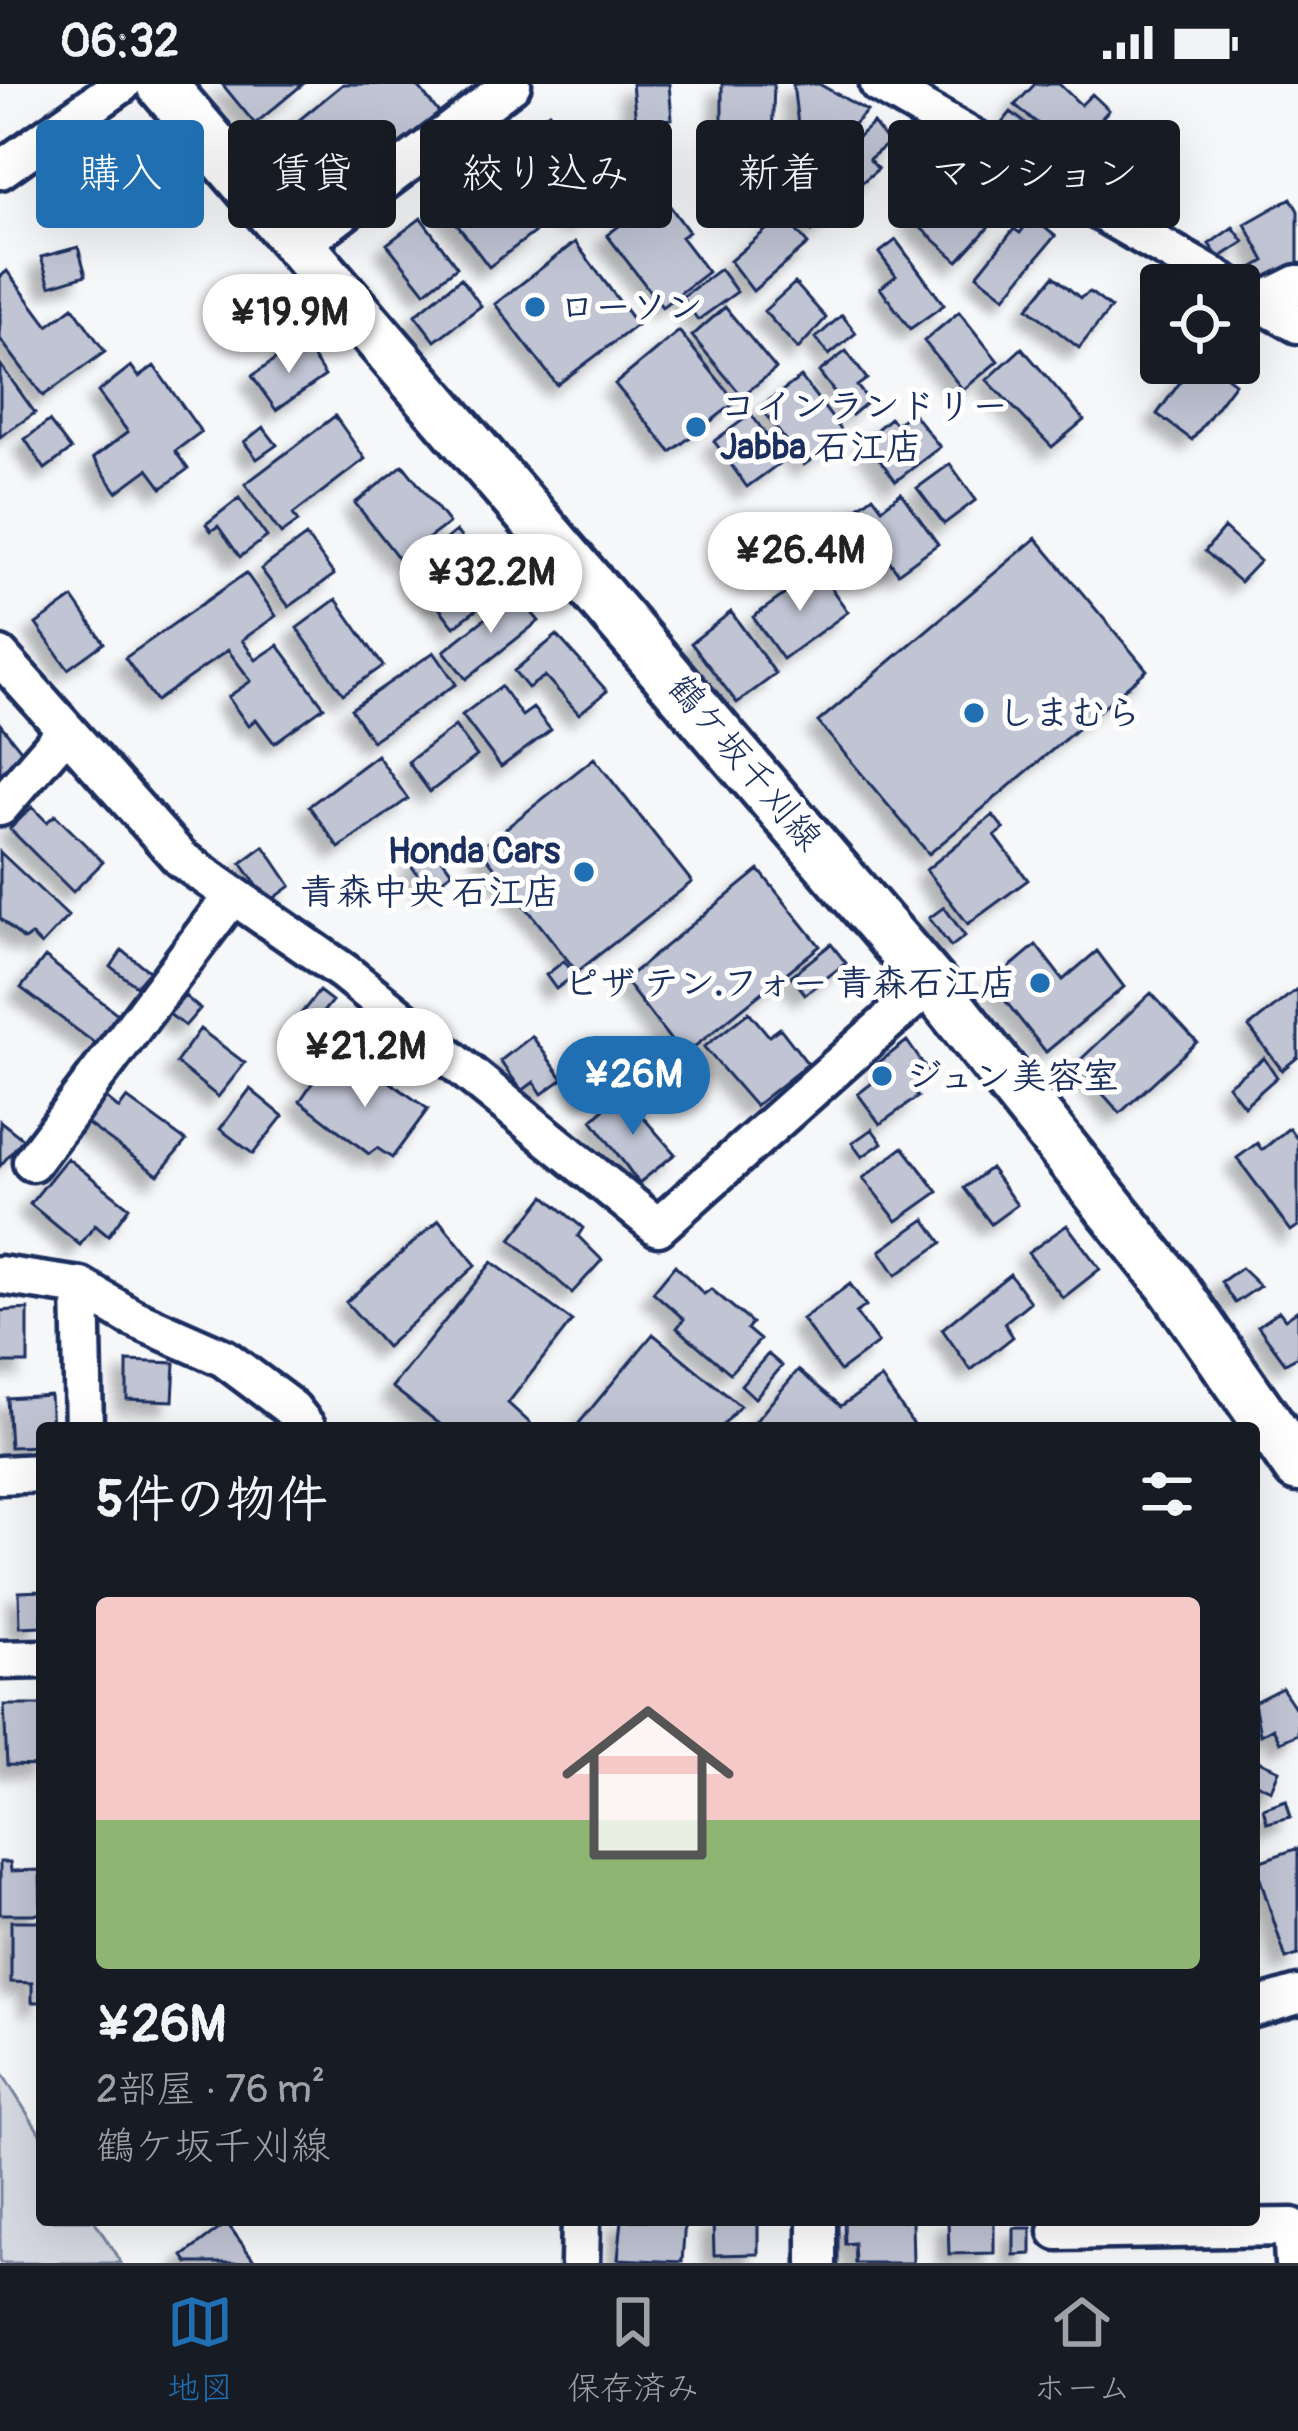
<!DOCTYPE html>
<html lang="ja">
<meta charset="utf-8">
<style>
body{margin:0;font-family:Pangolin,"Klee One",sans-serif;background:#20242c;color:#f1f3f6;height:100vh;display:flex;flex-direction:column;font-size:45px;white-space:nowrap}
*{box-sizing:border-box;margin:0}
p{font-size:39px;color:#9ea1a6}
.icon{flex:none;width:66px;height:66px;fill:none;stroke:currentColor;stroke-width:2;stroke-linecap:round;stroke-linejoin:round}
.map{position:relative;flex:1;overflow:hidden}
.details{position:absolute;left:36px;top:1338px;width:1224px;height:804px;display:flex;flex-direction:column;background:#171b24;border-radius:12px;box-shadow:0 12px 48px #0002}
.details>*{flex:none}
.hud{position:absolute;left:36px;top:36px;width:1227px;height:108px;display:flex;gap:24px}
.fabs{position:absolute;left:1140px;top:180px;display:grid;gap:24px}
.fabs a{display:grid;place-items:center;width:120px;height:120px;border-radius:12px;background:#171b24;box-shadow:0 12px 48px #0002;font-size:60px}
.price{position:absolute;translate:-50% -102px;padding:0 27px;border-radius:42px;background:#fff;color:#222;font-size:39px;line-height:78px;filter:drop-shadow(0 3px 6px #0008)}
.price::after{content:'';position:absolute;left:50%;top:72px;width:36px;height:27px;margin-left:-18px;background:inherit;clip-path:polygon(0 0,100% 0,50% 100%)}
.price.active{background:#1f6fb2;color:#fff}
ul{padding:0;list-style:none}
li{display:grid;align-content:center;gap:24px;height:636px;padding:0 60px}
li span{display:grid;place-items:center;height:372px;border-radius:12px;color:#555}
li>.icon{margin-inline-start:auto}
span .icon{width:216px;height:216px;fill:#fffc;stroke-width:1}
li b{font-size:51px}
h2{display:flex;justify-content:space-between;align-items:center;height:144px;padding:0 60px;font-size:51px}
.chip{padding:0 42px;border-radius:12px;background:#171b24;box-shadow:0 12px 48px #0002;font-size:42px;line-height:108px}
.chip.active{background:#1f6fb2;color:#fff}
.status{display:flex;justify-content:space-between;align-items:center;height:84px;padding:0 60px;background:#171b24;direction:ltr}
.status svg{height:33px;fill:currentColor}
.dock{display:flex;justify-content:space-around;align-items:center;height:168px;border-top:3px solid #363941;background:#171b24;font-size:33px;color:#9ea1a6}
.dock a{display:grid;justify-items:center;gap:6px}
.dock .active{color:#1f6fb2}
.map>svg:first-child{display:block}
</style>
<div class="status"><b>06:32</b><svg viewBox="0 0 49 12"><path d="M0 12V9h3v3zM5 12V6h3v6zM10 12V3h3v9zM15 12V0h3v12zM26 1h20v11H26zM47 4h2v5h-2z"/></svg></div>
<div class="map">
<svg width="1298" height="2179" viewBox="0 0 1298 2179">
<defs>
<filter id="shadow"><feDropShadow dx="-11" dy="11" stdDeviation="6" flood-color="#0004"/></filter>
</defs>
<rect width="100%" height="100%" fill="#f6f7f9"/>
<filter id="ink" filterUnits="userSpaceOnUse"><feTurbulence type="fractalNoise" baseFrequency=".00833" numOctaves="2"/><feDisplacementMap in="SourceGraphic" scale="24" xChannelSelector="R" yChannelSelector="G"/><feConvolveMatrix kernelMatrix="1 2 1 2 8 2 1 2 1" color-interpolation-filters="sRGB"/></filter>
<g filter="url(#ink)">
<!-- green -->
<path fill="#d6d9e2" stroke="#7884a0" stroke-width="3" d="M0 1986 42 2053V2136H94L121 2179H0Z"/>
<!-- building -->
<path fill="#c0c4d3" stroke="#1b2f5e" stroke-width="3" filter="url(#shadow)" d="M222 0H303L255 40Z
M343 0H416L440 30 334 115 282 50Z
M632 0H669L672 35 636 38Z
M722 0H774L772 56 738 54 737 67H722Z
M793 0H819L867 27 804 89Z
M1035 0H1059L1081 21 1092 10 1109 26 1097 39 1051 66 1040 58 1048 48 1015 21Z
M549 28 594 91 589 95 604 116 574 138 513 56Z
M1011 28 1035 47 1017 69 993 50Z
M873 39 889 59 869 75 878 85 854 105 831 78Z
M635 51 655 79 619 105 600 77Z
M482 91 494 109 502 103 535 148 489 183 443 122Z
M823 97 843 121 812 148 792 125Z
M957 97 998 133 958 177 912 136 929 116 936 122Z
M661 110 689 148 681 153 708 188 662 223 607 151Z
M1291 114 1298 127V182L1258 203 1249 186 1265 177 1245 140Z
M783 131 808 160 753 207 730 177Z
M1032 133 1055 152 1005 213 977 191 1014 145 1020 149Z
M421 134 457 183 425 208 387 160Z
M1233 143 1244 158 1219 174 1209 160Z
M896 156 944 221 910 245 880 204 896 192 879 169Z
M575 158 637 241 557 301 495 220Z
M78 163 86 191 50 202 41 173Z
M720 185 737 208 698 236 682 213Z
M7 187 48 242 73 223 105 268 43 312 0 255V193Z
M1054 192 1080 214 1090 208 1111 224 1079 264 1028 224Z
M461 194 481 222 435 257 415 231Z
M795 199 826 234 798 265 764 227Z
M725 223 776 285 742 312 692 252Z
M959 228 998 277 963 306 924 257Z
M842 231 856 249 829 271 816 254Z
M679 247 736 318 671 368 615 300Z
M302 257 325 292 276 326 252 292Z
M1022 264 1084 336 1052 363 987 296Z
M846 267 867 295 857 302 869 317 852 331 819 288Z
M1194 279H1209L1235 299 1192 356 1157 330Z
M0 280 35 329 0 353Z
M131 282 139 293 154 282 201 348 175 367 188 385 162 404 148 385 117 408 93 374 128 348 98 308Z
M801 293 845 351 804 381 760 323Z
M912 328 940 363 896 397 864 356 890 334 896 340Z
M751 330 784 376 747 403 714 357Z
M335 332 365 375 293 430 298 438 281 450 245 400Z
M49 337 71 366 45 385 25 355Z
M263 343 277 361 257 375 244 358Z
M950 380 976 416 944 440 917 404Z
M403 381 449 439 400 476 355 419Z
M901 409 938 460 898 489 853 427 873 412 882 424Z
M239 414 267 453 240 473 218 442 211 447 206 440Z
M825 441 855 482 829 501 799 461Z
M1224 444 1260 477 1240 498 1205 467Z
M456 447 502 506 454 543 409 485Z
M306 452 334 491 289 523 261 485Z
M1036 454 1147 586 929 770 818 638Z
M818 486 848 528 783 575 753 533Z
M246 489 276 532 242 556 256 576 278 561 324 623 274 659 256 635 248 642 228 613 251 597 228 566 156 617 125 574Z
M516 510 539 537 466 595 444 567Z
M73 514 104 559 68 585 36 540Z
M336 515 383 582 343 610 297 544Z
M731 528 776 590 737 619 691 559Z
M557 551 607 607 579 630 545 592 528 604 514 587Z
M434 568 456 600 372 657 351 625Z
M501 602 522 632 533 624 551 646 501 683 462 631Z
M0 640 25 671 0 693Z
M455 642 477 672 430 708 408 678Z
M377 671 408 715 339 764 309 722Z
M594 674 692 798 577 888 480 765Z
M32 723 47 738 55 731 103 778 73 808 10 745Z
M993 731 1004 745 995 752 1028 796 968 840 926 786Z
M264 762 291 802 269 818 241 779Z
M434 763 452 788 429 805 410 780Z
M0 768 68 832 41 861 31 851 24 856 0 834Z
M759 786 820 862 683 972 624 896Z
M944 823 965 852 951 863 929 834Z
M831 860 846 879 805 910 791 892Z
M1036 861 1063 896 1097 867 1124 903 1046 968 991 899Z
M122 866 149 887 136 902 111 883Z
M45 873 119 931 97 961 21 904Z
M564 877 575 891 556 905 546 891Z
M1298 904V973L1282 986 1249 943Z
M319 907 332 917 300 957 288 946Z
M1151 909 1197 958 1120 1029 1076 980Z
M185 912 200 925 185 942 169 930Z
M749 928 769 952 780 944 808 980 755 1022 704 963Z
M200 945 245 979 218 1013 176 979Z
M532 952 563 995 542 1010 534 998 522 1007 500 977Z
M907 957 930 990 911 1003 918 1013 880 1040 858 1010 885 989 878 979Z
M596 971 615 997 589 1015 571 990Z
M1264 974 1277 993 1244 1022 1228 1001Z
M328 976 363 1005 376 988 428 1025 392 1074 377 1064 369 1070 300 1017Z
M250 1005 283 1032 253 1070 220 1045Z
M622 1009 675 1070 639 1099 592 1036Z
M101 1010 119 1025 127 1014 186 1057 158 1091 82 1036Z
M0 1037 23 1055 0 1082Z
M1289 1044 1298 1056V1142L1291 1147 1237 1074 1257 1059 1262 1066Z
M872 1045 882 1059 862 1073 852 1059Z
M903 1063 938 1108 897 1137 863 1094Z
M67 1074 129 1123 108 1152 95 1141 80 1161 30 1120Z
M990 1084 1017 1121 991 1140 964 1104Z
M545 1112 583 1144 578 1152 602 1176 572 1209 511 1155Z
M925 1135 942 1159 896 1191 880 1167Z
M439 1136 476 1181 386 1263 346 1218Z
M1067 1141 1100 1185 1063 1214 1028 1169Z
M492 1178 572 1237 508 1319 531 1340 528 1344H445L392 1303Z
M675 1181 704 1210 711 1205 752 1239 747 1245 760 1256 730 1289 677 1244 684 1235 653 1208Z
M1241 1184 1260 1202 1235 1219 1221 1198Z
M1010 1190 1030 1218 1004 1239 1013 1253 971 1286 942 1245Z
M850 1200 866 1222 856 1229 878 1259 840 1287 802 1235Z
M28 1225V1279H0V1227Z
M1298 1226V1272L1285 1279 1258 1242 1279 1227 1285 1235Z
M653 1250 740 1322 721 1344H575Z
M768 1270 782 1282 755 1314 741 1301Z
M127 1277 175 1279 173 1317 127 1315Z
M798 1286 841 1322 881 1294 916 1344H750Z
M50 1311 52 1344H42V1362L10 1363 7 1314Z
M42 1507V1542L20 1543 19 1508Z
M1282 1604 1298 1628V1650L1280 1658 1273 1644 1260 1651 1254 1618Z
M4 1621H42V1682L7 1681Z
M1254 1675 1279 1686 1271 1706 1254 1698Z
M1286 1716 1291 1733 1267 1739 1263 1724Z
M1298 1764V1871L1286 1875 1255 1779Z
M0 1778H10L11 1787 40 1786 41 1830H0Z
M11 1837H42V1918H32V1899L11 1898Z
M622 2136H685L682 2178 618 2175Z
M713 2136H758V2170L714 2171Z
M844 2136H912L913 2179H855L854 2159 845 2160Z
M948 2136H994V2169L949 2170Z
M227 2139 256 2179H188L183 2172Z
M1014 2144H1031V2170L1014 2171Z"/>
<g fill="none" stroke-linecap="round" stroke-linejoin="round">
<defs>
<path id="street" d="M879 0 1228 201
M0 86 122 0
M303 159 512 0
M1239 207 1298 240
M1259 219 1298 200
M0 572 181 775 344 888 658 1143 931 899
M0 723 64 649
M32 1078 233 811
M0 1191 81 1203 131 1233 224 1274 292 1325 307 1344
M81 1203 84 1344
M0 1391 42 1389
M0 1576 42 1575
M1254 1924 1298 1911
M817 2136V2179
M1058 2147 1292 2143 1294 2179
M580 2179 581 2136"/>
<path id="secondary" d="M161 0 931 899 1170 1199 1298 1383"/>
</defs>
<!-- street casing -->
<use href="#street" stroke="#1b2f5e" stroke-width="45"/>
<!-- secondary casing -->
<use href="#secondary" stroke="#1b2f5e" stroke-width="57"/>
<!-- street -->
<use href="#street" stroke="#fff" stroke-width="36"/>
<!-- secondary -->
<use href="#secondary" stroke="#fff" stroke-width="48"/>
</g>
</g>
<!-- markers -->
<g fill="#1f6fb2" stroke="#fff" stroke-width="4.5">
<circle cx="535" cy="223" r="12"/>
<circle cx="696" cy="343" r="12"/>
<circle cx="974" cy="629" r="12"/>
<circle cx="584" cy="788" r="12"/>
<circle cx="1040" cy="899" r="12"/>
<circle cx="882" cy="992" r="12"/>
</g>
<g text-anchor="middle" dominant-baseline="central" stroke-width="10" stroke-linejoin="round" paint-order="stroke">
<!-- poi labels -->
<g font-size="36" font-weight="bold" fill="#1b2f5e" stroke="#fff" text-anchor="start">
<text x="559" y="223">ローソン</text>
<text x="720" y="322">コインランドリー<tspan x="720" dy="41">Jabba 石江店</tspan></text>
<text x="998" y="629">しまむら</text>
<text x="560" y="767" text-anchor="end">Honda Cars<tspan x="560" dy="41">青森中央 石江店</tspan></text>
<text x="1016" y="899" text-anchor="end">ピザ テン.フォー 青森石江店</text>
<text x="906" y="992">ジュン美容室</text>
</g>
<!-- street labels -->
<g font-size="36" fill="#1b2f5e" stroke="#fff">
<text transform="translate(745 679) rotate(50)">鶴ケ坂千刈線</text>
</g>
</g>
</svg>
<div class="fabs">
<a><svg class="icon" aria-label="locate" viewBox="0 0 24 24"><circle cx="12" cy="12" r="6"/><path d="M12 2v4M12 18v4M2 12h4M18 12h4"/></svg></a>
</div>
<b class="price" style="left:289px;top:292px">¥19.9M</b>
<b class="price" style="left:800px;top:530px">¥26.4M</b>
<b class="price" style="left:491px;top:552px">¥32.2M</b>
<b class="price" style="left:365px;top:1026px">¥21.2M</b>
<b class="price active" style="left:633px;top:1054px">¥26M</b>
<div class="hud">
<a class="chip active">購入</a>
<a class="chip">賃貸</a>
<a class="chip">絞り込み</a>
<a class="chip">新着</a>
<a class="chip">マンション</a>
</div>
<section class="details">
<h2>5件の物件<svg class="icon" aria-label="filters" viewBox="0 0 24 24"><path d="M4 7h16M4 17h16"/><circle cx="9" cy="7" r="2"/><circle cx="15" cy="17" r="2"/></svg></h2>
<ul>
<li><span style="background:linear-gradient(#f6c9c9 60%,#8fb573 0)"><svg class="icon" aria-label="home" viewBox="0 0 24 24"><path d="M3 11l9-7 9 7M6 9v11h12V9"/></svg></span><div><b>¥26M</b><p>2部屋 · 76 m²</p><p>鶴ケ坂千刈線</p></div></li>
</ul>
</section>
</div>
<nav class="dock">
<a class="active"><svg class="icon" aria-label="map" viewBox="0 0 24 24"><path d="M3 6l6-2 6 2 6-2v14l-6 2-6-2-6 2zM9 4v14M15 6v14"/></svg>地図</a>
<a><svg class="icon" aria-label="saved" viewBox="0 0 24 24"><path d="M7 4h10v16l-5-4-5 4z"/></svg>保存済み</a>
<a><svg class="icon" aria-label="home" viewBox="0 0 24 24"><path d="M3 11l9-7 9 7M6 9v11h12V9"/></svg>ホーム</a>
</nav>
